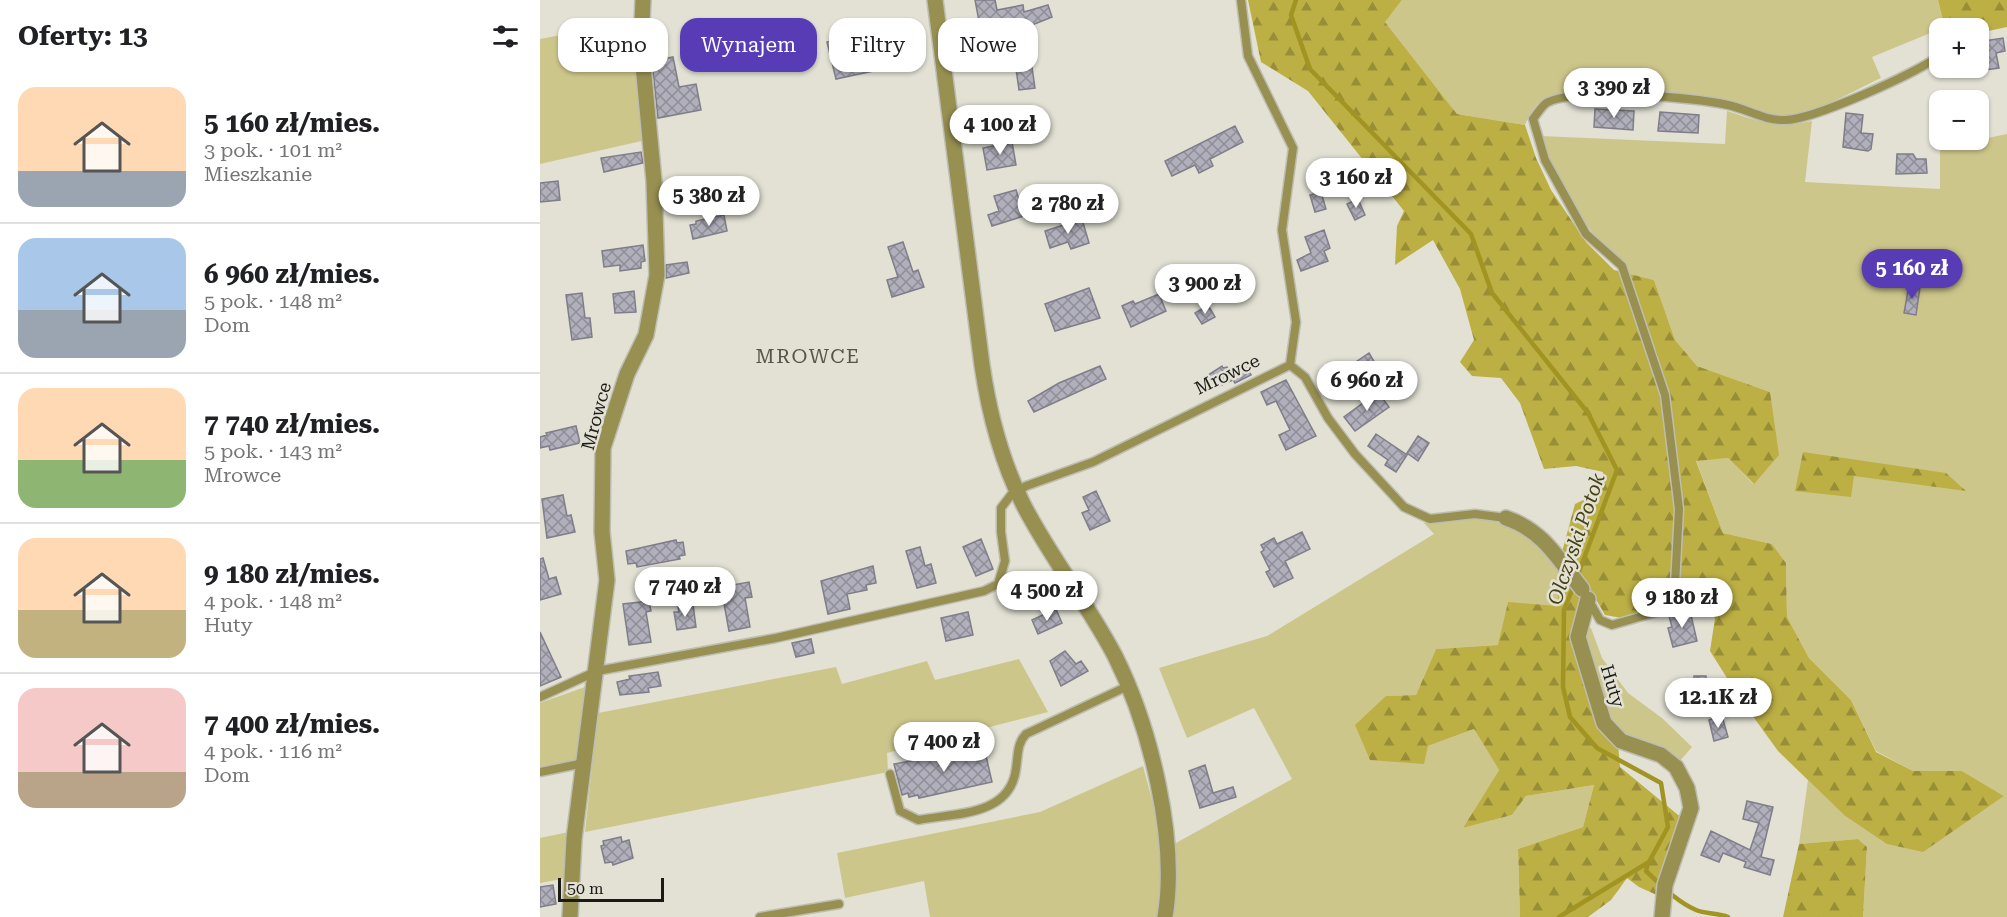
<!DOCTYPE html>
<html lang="pl">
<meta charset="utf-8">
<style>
body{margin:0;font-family:"Roboto Serif",serif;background:#f2f2f2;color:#202124;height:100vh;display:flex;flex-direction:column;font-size:22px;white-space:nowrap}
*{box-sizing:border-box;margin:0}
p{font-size:20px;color:#757577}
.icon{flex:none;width:33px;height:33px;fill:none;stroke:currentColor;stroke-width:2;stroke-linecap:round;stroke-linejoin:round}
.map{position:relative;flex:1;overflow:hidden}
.side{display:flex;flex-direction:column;background:#fff;width:540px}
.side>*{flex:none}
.guide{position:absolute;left:18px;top:18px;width:570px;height:54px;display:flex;gap:12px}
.tools{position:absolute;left:1389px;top:18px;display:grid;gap:12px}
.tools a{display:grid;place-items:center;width:60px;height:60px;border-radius:12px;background:#fff;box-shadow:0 2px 4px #0004;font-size:30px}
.scale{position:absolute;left:18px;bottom:15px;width:106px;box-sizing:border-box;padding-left:6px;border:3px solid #1b1a16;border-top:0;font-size:16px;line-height:21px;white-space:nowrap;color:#1b1a16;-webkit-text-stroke:4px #e2e1d4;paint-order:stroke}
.price{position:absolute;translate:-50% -51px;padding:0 14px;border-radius:21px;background:#fff;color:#222;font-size:20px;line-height:39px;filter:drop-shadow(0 2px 3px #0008)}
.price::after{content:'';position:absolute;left:50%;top:36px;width:18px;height:14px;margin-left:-9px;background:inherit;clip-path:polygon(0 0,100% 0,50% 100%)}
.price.active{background:#583cb5;color:#fff}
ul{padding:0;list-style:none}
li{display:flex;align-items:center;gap:18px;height:150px;padding:0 18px}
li+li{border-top:2px solid #e0e0e0}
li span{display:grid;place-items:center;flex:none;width:168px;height:120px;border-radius:18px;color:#555}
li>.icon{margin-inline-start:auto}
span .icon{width:72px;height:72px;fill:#fffc;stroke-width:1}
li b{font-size:26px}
h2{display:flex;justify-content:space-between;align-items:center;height:72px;padding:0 18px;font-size:26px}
.pill{padding:0 21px;border-radius:18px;background:#fff;box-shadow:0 2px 4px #0004;font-size:21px;line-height:54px}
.pill.active{background:#583cb5;color:#fff}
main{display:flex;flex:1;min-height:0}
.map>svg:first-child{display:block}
</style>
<main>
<section class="side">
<h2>Oferty: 13<svg class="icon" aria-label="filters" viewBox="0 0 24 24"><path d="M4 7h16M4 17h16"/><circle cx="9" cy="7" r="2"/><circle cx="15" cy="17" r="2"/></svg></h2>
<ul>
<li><span style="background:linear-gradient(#ffd9b3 70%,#9aa5b1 0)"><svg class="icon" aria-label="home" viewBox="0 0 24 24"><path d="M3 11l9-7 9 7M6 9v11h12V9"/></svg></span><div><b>5 160 zł/mies.</b><p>3 pok. · 101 m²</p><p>Mieszkanie</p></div></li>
<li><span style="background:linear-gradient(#a9c7e8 60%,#9aa5b1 0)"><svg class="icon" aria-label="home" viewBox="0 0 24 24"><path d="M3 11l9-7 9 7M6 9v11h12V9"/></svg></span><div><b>6 960 zł/mies.</b><p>5 pok. · 148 m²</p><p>Dom</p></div></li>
<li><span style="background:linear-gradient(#ffd9b3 60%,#8fb573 0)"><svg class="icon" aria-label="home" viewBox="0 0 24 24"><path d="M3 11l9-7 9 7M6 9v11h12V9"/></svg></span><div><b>7 740 zł/mies.</b><p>5 pok. · 143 m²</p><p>Mrowce</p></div></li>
<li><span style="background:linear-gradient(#ffd9b3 60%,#c2b280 0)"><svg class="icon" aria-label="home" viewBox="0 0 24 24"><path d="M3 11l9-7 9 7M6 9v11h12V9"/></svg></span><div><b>9 180 zł/mies.</b><p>4 pok. · 148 m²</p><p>Huty</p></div></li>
<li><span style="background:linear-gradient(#f6c9c9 70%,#b9a48a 0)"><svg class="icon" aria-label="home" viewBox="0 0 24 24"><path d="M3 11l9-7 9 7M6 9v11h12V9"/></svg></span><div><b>7 400 zł/mies.</b><p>4 pok. · 116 m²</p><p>Dom</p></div></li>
</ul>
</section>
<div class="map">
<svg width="1467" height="917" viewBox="0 0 1467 917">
<defs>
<pattern id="forest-firs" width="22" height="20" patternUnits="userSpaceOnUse" patternTransform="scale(1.5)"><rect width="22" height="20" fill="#bcaf44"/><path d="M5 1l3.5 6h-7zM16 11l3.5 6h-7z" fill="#988e38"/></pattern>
<pattern id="building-cross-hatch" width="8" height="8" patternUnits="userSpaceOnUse" patternTransform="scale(1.5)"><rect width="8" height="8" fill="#b0afbb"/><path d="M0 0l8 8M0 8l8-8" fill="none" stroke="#8e8e97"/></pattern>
</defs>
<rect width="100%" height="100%" fill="#e2e1d4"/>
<!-- grass -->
<path fill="#cdc68b" d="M862 0H1398L1405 27 1332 57 1341 78C1314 90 1268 119 1239 116 1225 115 1212 107 1199 105 1167 100 1026 83 1003 99 994 106 989 115 985 125L917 114 845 22Z
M98 20 106 140 0 164V39Z
M1187 111C1221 122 1236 129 1272 121L1265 182 1400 189V148L1467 134V917H1323L1327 847 1318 839 1259 844 1268 780 1304 815 1434 816 1464 796 1422 771H1373L1336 751 1311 700 1269 658 1247 617 1246 563 1232 544 1183 533 1156 460 1188 458 1213 484 1230 392 1157 366 1135 340 1114 280 1090 274 1051 231 1018 181 1001 136 1185 144Z
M940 518C991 527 993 531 1023 572L1016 606 958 645 896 649 876 695 846 696 883 764 888 746 934 729 959 770 923 828 972 815 986 796 1054 785 1043 827 978 849 980 917H390L384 881 305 898 297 853 500 812 603 766 625 849 752 779 714 708 647 738 619 668 727 636 894 534 884 523Z
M1045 627 1051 628 1062 658 1088 693 1122 718 1152 747 1139 762 1093 739 1070 724 1043 644Z
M479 659 508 712 347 753 348 772 45 832 53 758 0 770V703L45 687 44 713H58L296 667 302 684 387 661 395 680Z
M29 832 27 878 0 883V838Z"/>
<!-- forest -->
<path fill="url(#forest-firs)" d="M708 0H862L845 22 917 114 985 125 996 158 1011 190 1046 242 1074 270 1114 280 1135 340 1157 366 1230 392 1239 455 1214 484 1188 458 1156 461 1183 533 1232 544 1246 563 1247 617 1269 658 1311 700 1336 752 1373 771H1422L1464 796 1383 852 1347 844 1304 815 1238 751 1199 697 1170 651 1175 618 1144 581 1108 586 1102 611 1082 618 1065 615 1042 575 1022 552 1035 504 1062 491 1063 472 1036 466 1004 469 980 403 961 378 932 376 920 362 934 340 920 289 893 240 855 265 857 226 864 211 768 91 721 62Z
M1398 0H1467V27L1439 33 1438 28H1405Z
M1263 452 1406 473 1426 491 1314 476 1311 497 1255 491Z
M1023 572 1043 598 1035 640 1078 743 1080 767 1143 819 1119 896 1099 887 1087 878 1071 900 1048 917H980L978 849 1043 827 1054 785 986 796 972 815 923 828 959 770 934 729 888 746 884 764 830 760 815 725 846 696 876 695 896 649 958 645 968 602 1016 606Z
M1318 839 1327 847 1323 917H1243L1259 844Z"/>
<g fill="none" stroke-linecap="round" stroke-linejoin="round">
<!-- stream -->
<path stroke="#a19422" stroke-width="4.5" d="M756 0 751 15 770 69 931 234 952 293 1048 413 1077 470 1037 577
M1108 863 1106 871C1121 885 1137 902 1156 910 1165 914 1178 913 1188 917
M1019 917 1109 862 1128 827 1121 783 1057 748 1030 717 1023 687 1024 610 1034 585"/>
</g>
<!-- building -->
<path fill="url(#building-cross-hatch)" stroke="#7e7d89" stroke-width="1.5" d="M435 0H455L457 10 483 5 484 12 508 5 512 17 487 27 461 31V35L427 41 424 24 439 21Z
M308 37 313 58 362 48 366 64 296 79 287 42Z
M1463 38 1465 51 1456 53 1459 68 1438 71V42Z
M133 57 139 87 156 84 161 110 118 118 112 61Z
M491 60 495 88 479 90 475 62Z
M1055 109 1094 111 1093 130 1054 127Z
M1120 112 1159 115 1158 133 1118 131Z
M1306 113 1323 115 1321 133 1333 134 1331 149 1328 151 1303 147Z
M695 126 703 142 670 159 673 166 659 173 655 165 632 176 625 161Z
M472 142 476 165 447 170 443 148Z
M101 152 103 163 64 172 61 158Z
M1357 154H1373L1376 159H1386L1387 173 1356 174Z
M18 181 20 200 0 202V183Z
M476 190 484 216 452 226 448 215 459 211 454 196Z
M781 192 786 209 775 212 770 195Z
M818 199 825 215 815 220 807 204Z
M184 215 187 231 153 239 150 225 156 224V221Z
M542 219 549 243 531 249 528 242 510 248 505 231Z
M784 230 790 248 784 251 788 261 761 271 757 260 771 253 765 237Z
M363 242 373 272 378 270 384 287 352 297 347 280 358 277 348 247Z
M103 245 105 261 101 262V268L80 271V265L64 267 62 251Z
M147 262 149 273 126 278V265Z
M1369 285 1380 287 1376 315 1364 313Z
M549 288 560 318 515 331 505 304Z
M94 291 96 312 75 313 73 294Z
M42 293 45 318H50L52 337 32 340 26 295Z
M619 294 626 311 591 327 582 306 593 301 595 304Z
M668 305 675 317 662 324 655 313Z
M829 353 839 370 794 398 785 383Z
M705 363 711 375 695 383 692 378 693 380 671 390 665 377 682 366 683 368 687 367 689 370Z
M560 366 566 379 494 412 488 401 519 383Z
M746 380 776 436 746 450 739 435 750 430 736 401 727 405 721 392Z
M838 392 849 407 815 431 804 417Z
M36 426 40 443 10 450 9 446 0 448V437L7 435 6 433Z
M836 434 867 455 856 472 845 465 848 460 828 446Z
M878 436 889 443 878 461 867 453Z
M556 491 570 521 550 530 542 513 549 510 543 497Z
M23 495 27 516 31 515 35 532 7 538 2 499Z
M762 532 770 549 745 561 753 578 734 587 726 572 730 570 721 552 724 550 721 545 734 538 737 544Z
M441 539 453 569 436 576 423 547Z
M136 540 137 543 143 542 145 555 139 556 140 559 97 567 96 563 88 564 86 551Z
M380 547 385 566 391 564 396 583 377 588 366 551Z
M3 558 9 579 16 577 21 594 0 600V559Z
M333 566 336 583 326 585 327 590 307 594 310 609 288 614 281 581Z
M209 582 212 597 205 598 210 627 189 631 181 587Z
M109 601 111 611 106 612 111 642 89 645 83 604Z
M153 604 156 627 137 630 134 612H139L138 607Z
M516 609 522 623 498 634 492 620Z
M1150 611 1157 641 1133 647 1128 628 1132 627 1129 616Z
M428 612 433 635 406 641 401 618Z
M0 632 21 677 0 686Z
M271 639 274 653 256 657 252 643Z
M525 651 536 664 541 661 548 671 521 686 510 661Z
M118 672 121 686 108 688 109 692 80 695 77 682 90 679 89 676Z
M1154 676H1166V699H1155Z
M1182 716 1188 737 1174 741 1169 720Z
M444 747 452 782 379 798 378 795 369 797 368 793 362 795 354 764Z
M665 765 673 793 693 787 696 797 660 808 649 771Z
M1207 801 1233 807 1221 857 1234 860 1230 875 1204 867 1206 862 1183 853 1179 862 1161 855 1171 831 1210 850 1219 823 1203 819Z
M81 837 82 842 89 840 93 858 73 865 72 862 65 863 61 846 64 845 63 841Z
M13 885 16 904 0 907V887Z"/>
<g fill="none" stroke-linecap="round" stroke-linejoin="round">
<defs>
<path id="service" d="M701 0 708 56 753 148 742 230 756 322 750 365
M1048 599 1060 620 1072 625 1117 612 1130 600 1135 585 1139 509 1125 395 1082 266 1046 234 1005 160 993 119C997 114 1002 105 1008 102 1038 88 1153 97 1188 105 1207 109 1225 121 1245 120 1272 120 1378 73 1400 55
M0 697 57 671 236 638 444 591 458 584 465 561 461 532V508L471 495 486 486 553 462 750 365 765 377 788 418 815 454 864 507 890 519 935 514 966 518
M0 772 44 763
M350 774 360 811 378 820C416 813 470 816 476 769 478 756 477 743 486 734L588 686
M220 917 299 904"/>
<path id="minor" d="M966 518C1004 531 1018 559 1042 589
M1048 599 1038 637 1064 723 1081 741 1121 755 1136 767 1147 788 1151 808 1125 885 1122 917
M30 917 34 839 67 580 62 532 63 448 87 374 106 335 117 275 114 181 101 44 103 0"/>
<path id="tertiary" d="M395 0 442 365C449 413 461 460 483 504 510 557 548 604 575 656 610 726 638 839 625 917"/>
</defs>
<!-- service casing -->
<use href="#service" stroke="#bebdb2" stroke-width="11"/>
<!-- minor casing -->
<use href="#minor" stroke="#bebdb2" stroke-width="18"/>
<!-- tertiary casing -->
<use href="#tertiary" stroke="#bebdb2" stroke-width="18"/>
<!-- service -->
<use href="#service" stroke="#979051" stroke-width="8"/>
<!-- minor -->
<use href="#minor" stroke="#979051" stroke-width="15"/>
<!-- tertiary -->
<use href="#tertiary" stroke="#979051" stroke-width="15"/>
</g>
<g text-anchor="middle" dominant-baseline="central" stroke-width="5" stroke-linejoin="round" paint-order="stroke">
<!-- street labels -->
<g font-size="18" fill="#1b1a16" stroke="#e2e1d4">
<text transform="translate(687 374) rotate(-26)">Mrowce</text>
<text transform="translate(56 416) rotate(-75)">Mrowce</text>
<text transform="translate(1073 686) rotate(73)">Huty</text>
</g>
<!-- neighbourhood labels -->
<g font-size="20" letter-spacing="1.5" fill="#56554b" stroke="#e2e1d4">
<text x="268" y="356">MROWCE</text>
</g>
<!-- water labels -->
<g font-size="20" font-style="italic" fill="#464115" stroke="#e2e1d4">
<text transform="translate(1036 539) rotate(-71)">Olczyski Potok</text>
</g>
</g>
</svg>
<div class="tools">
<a>+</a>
<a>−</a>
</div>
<div class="scale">50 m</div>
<b class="price" style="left:1074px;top:119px">3 390 zł</b>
<b class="price" style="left:460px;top:156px">4 100 zł</b>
<b class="price" style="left:816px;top:209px">3 160 zł</b>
<b class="price" style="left:169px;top:227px">5 380 zł</b>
<b class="price" style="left:528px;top:235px">2 780 zł</b>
<b class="price active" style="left:1372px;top:300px">5 160 zł</b>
<b class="price" style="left:665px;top:315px">3 900 zł</b>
<b class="price" style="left:827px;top:412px">6 960 zł</b>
<b class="price" style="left:145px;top:618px">7 740 zł</b>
<b class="price" style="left:507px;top:622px">4 500 zł</b>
<b class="price" style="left:1142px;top:629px">9 180 zł</b>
<b class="price" style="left:1178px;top:729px">12.1K zł</b>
<b class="price" style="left:404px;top:773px">7 400 zł</b>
<div class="guide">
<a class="pill">Kupno</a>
<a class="pill active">Wynajem</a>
<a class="pill">Filtry</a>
<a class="pill">Nowe</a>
</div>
</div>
</main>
